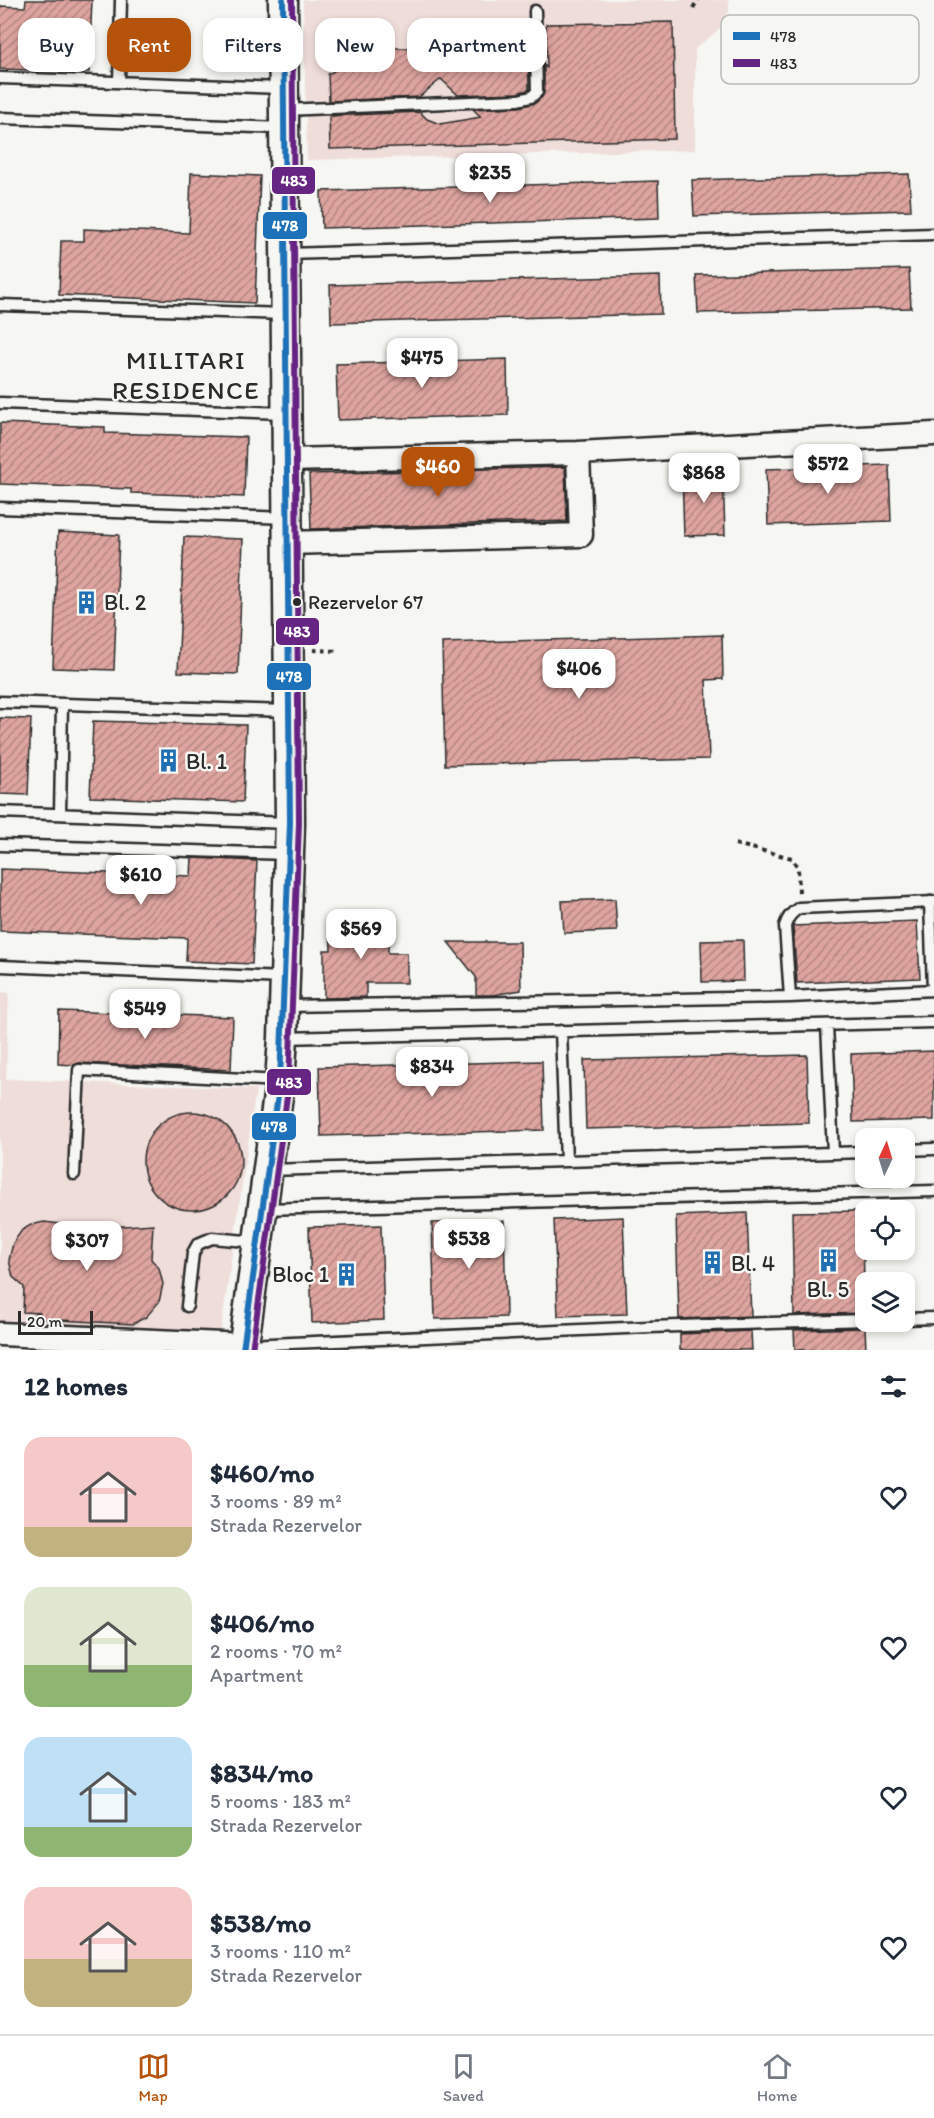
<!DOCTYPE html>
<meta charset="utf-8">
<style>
body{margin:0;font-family:Itim,sans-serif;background:#f6f6f7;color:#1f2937;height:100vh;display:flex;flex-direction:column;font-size:22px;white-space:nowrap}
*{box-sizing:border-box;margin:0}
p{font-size:20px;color:#747a83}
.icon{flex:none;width:33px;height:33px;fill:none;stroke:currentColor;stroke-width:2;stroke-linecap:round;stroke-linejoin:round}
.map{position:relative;height:1350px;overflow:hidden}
.side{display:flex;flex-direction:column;background:#fff;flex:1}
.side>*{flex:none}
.hud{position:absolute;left:18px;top:18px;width:600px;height:54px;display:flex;gap:12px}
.needle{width:39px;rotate:4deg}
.controls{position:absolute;left:855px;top:1128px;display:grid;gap:12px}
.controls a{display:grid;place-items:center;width:60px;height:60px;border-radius:12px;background:#fff;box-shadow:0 3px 9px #0003;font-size:30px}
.scale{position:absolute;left:18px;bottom:15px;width:75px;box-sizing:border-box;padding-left:6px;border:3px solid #2b2b2b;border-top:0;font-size:16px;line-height:21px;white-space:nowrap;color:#2b2b2b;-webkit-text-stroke:4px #f6f6f2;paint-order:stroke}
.price{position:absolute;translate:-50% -51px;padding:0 14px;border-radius:12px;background:#fff;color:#222;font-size:20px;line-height:39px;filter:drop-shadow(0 2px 3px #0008)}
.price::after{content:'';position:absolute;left:50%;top:36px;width:18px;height:14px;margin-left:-9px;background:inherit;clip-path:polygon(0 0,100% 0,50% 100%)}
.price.current{background:#b45309;color:#fff}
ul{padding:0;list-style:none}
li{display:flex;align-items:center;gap:18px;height:150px;padding:0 24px}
li span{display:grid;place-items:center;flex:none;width:168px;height:120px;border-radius:18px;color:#555}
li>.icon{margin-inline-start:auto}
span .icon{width:72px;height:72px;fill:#fffc;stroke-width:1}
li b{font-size:26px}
h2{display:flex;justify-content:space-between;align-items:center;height:72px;padding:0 24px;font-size:26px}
.chip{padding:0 21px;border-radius:18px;background:#fff;box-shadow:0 3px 9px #0003;font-size:21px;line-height:54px}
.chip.current{background:#b45309;color:#fff}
.tabs{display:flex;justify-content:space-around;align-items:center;height:84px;border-top:2px solid #e0e1e3;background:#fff;font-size:16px;color:#747a83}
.tabs a{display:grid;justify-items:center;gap:3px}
.tabs .current{color:#b45309}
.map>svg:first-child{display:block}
</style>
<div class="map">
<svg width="934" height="1350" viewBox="0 0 934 1350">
<defs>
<pattern id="building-hatch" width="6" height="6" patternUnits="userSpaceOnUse" patternTransform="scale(1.5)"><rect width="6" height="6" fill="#dea49f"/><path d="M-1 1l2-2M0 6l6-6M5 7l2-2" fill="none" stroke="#b48682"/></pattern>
</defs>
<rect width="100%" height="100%" fill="#f6f6f2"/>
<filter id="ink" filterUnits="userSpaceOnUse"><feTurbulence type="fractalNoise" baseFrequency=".0167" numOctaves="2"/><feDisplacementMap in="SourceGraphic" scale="12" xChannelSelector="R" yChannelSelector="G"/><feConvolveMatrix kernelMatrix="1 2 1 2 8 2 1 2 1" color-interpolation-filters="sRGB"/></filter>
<g filter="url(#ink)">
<!-- built -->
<path fill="#efddd9" d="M303 0H729V11L724 25 695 49V150L307 160Z
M0 992 9 993 6 1079 256 1089 220 1336 0 1327Z"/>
<!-- building -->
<path fill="url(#building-hatch)" stroke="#2b2b2b" stroke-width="1.5" d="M26 0H92L89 72 0 69V6L25 7Z
M673 22 675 139 330 149 329 116 420 112 427 119 440 124 481 117 473 109 519 107 535 103 542 97 544 92V65L547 68 546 24Z
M516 39 528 51 529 89 528 90 517 93 458 95 441 79 419 97 329 101 328 74 376 48H445V40Z
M191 173 260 176 255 303 59 295 61 241H84V229L189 233Z
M909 174 911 210 694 216 692 180Z
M658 181 659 218 322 228 321 191Z
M909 269 911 308 698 313 696 275Z
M660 276 661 314 331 323 330 285Z
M507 359 508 415 338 420 336 364Z
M0 423 105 427V433L246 437 244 497 131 493V489L0 484Z
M889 465 891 521 768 525 766 469Z
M565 467 567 521 311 529 309 474Z
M723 471 725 535 684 536 682 472Z
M58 532 119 535 114 670 53 668Z
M184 537 243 539 238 674 178 672Z
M722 635 723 679 706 680 709 759 445 765 442 643Z
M0 718 31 719 28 795 0 794Z
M93 721 246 725 243 802 90 797Z
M192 858 257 861 252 964 186 961 187 938 0 931V869L191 876Z
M615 899 617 931 564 933 562 901Z
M917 921 920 978 797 983 793 926Z
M388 922V953H407V983H366V997L324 998V950H331L330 923Z
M743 940 744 981 702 982 701 941Z
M448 942H520L521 990 493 995H476V977Z
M59 1011 233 1017 231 1070 79 1063 74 1065 58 1064Z
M934 1051V1120L853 1122 851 1054Z
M807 1055 809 1123 586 1129 584 1060Z
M542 1061 544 1130 321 1136 319 1067Z
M143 1161a49 49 0 1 1 98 0a49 49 0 1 1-98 0Z
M862 1211 865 1313 794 1315 792 1212Z
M747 1213 751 1316 679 1319 676 1216Z
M623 1217 627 1314 558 1316 554 1220Z
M504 1221 506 1317 435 1319 432 1223Z
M44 1222 94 1228 153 1224 151 1259 159 1268 163 1284 159 1302 146 1317 133 1324 40 1319V1313L23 1312 24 1287 13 1277 9 1260 13 1243 22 1230 31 1225Z
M381 1225 384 1320 312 1323 309 1227Z
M865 1328 866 1350H795L794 1330Z
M751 1331 752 1350H680V1334Z"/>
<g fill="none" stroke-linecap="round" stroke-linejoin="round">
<defs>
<path id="service" d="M0 78 282 88
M119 82 121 0
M284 110 518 100 531 97 537 92 535 11
M0 118 284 128
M287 254 934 234
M0 305 285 314
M0 403 285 413
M0 508 287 518
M0 702 288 711
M0 812 289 823
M60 814 62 704
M0 845 288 854
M930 902 933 990
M0 966 285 978
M790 997 785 926C788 917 791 913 799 908L934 902
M287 1006 790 997 934 990
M827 1025 833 1153
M561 1031 566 1161
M283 1038 934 1022
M904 1150 934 1149
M269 1170 866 1152
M74 1174 79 1070 279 1081
M263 1209 934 1191
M187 1306 193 1253 198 1244 212 1238 258 1242
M904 1319 934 1318
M245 1345 649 1327 866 1320"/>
<path id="minor" d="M287 460 578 453 934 434
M287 543 581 535 578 453
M0 1334 244 1345"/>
<path id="tertiary" d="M243 1350 280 1081 283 1038 290 823 283 0"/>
</defs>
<!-- service casing -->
<use href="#service" stroke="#2b2b2b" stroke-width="15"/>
<!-- minor casing -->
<use href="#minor" stroke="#2b2b2b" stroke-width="27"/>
<!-- tertiary casing -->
<use href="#tertiary" stroke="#2b2b2b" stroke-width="33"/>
<!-- path -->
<path stroke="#2b2b2b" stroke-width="4" stroke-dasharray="4.5 4.5" stroke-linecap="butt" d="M693 8 698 0
M313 650 339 651
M735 844 792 858 798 868 799 893"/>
<!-- service -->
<use href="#service" stroke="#f6f6f2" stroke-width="10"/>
<!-- minor -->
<use href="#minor" stroke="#f6f6f2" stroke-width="22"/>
<!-- tertiary -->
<use href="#tertiary" stroke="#f6f6f2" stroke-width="28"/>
<defs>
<path id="bus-1" d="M243 1350 280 1081 290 823 283 0"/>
<path id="bus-2" d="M252 1350 289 1082 299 823 292 0"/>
</defs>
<!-- bus-1 casing -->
<use href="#bus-1" stroke="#f6f6f2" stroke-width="10"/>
<!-- bus-2 casing -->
<use href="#bus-2" stroke="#f6f6f2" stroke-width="10"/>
<!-- bus-1 -->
<use href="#bus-1" stroke="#1d71b8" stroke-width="6"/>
<!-- bus-2 -->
<use href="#bus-2" stroke="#662483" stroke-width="6"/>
</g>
</g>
<!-- icons -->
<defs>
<symbol id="building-bare" viewBox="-9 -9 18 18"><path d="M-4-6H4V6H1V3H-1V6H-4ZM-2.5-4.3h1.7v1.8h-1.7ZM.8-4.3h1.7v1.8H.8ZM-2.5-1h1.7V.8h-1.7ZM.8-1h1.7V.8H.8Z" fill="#1f6fb2" stroke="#f6f6f2" stroke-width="2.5" paint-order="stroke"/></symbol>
</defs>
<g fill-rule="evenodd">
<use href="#building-bare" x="70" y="586" width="33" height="33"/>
<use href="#building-bare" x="152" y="744" width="33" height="33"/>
<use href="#building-bare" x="812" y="1244" width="33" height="33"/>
<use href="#building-bare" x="696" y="1246" width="33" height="33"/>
<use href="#building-bare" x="330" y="1258" width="33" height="33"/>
</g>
<!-- markers -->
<circle fill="#2b2b2b" stroke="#f6f6f2" stroke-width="2" cx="297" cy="602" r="5"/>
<g text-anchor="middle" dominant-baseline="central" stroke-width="5" stroke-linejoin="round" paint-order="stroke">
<!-- bus labels -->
<g font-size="20" fill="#2b2b2b" stroke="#f6f6f2" text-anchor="start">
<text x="308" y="602">Rezervelor 67</text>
</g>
<!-- poi labels -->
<g font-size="22" fill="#2b2b2b" stroke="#f6f6f2" text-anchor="start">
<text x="104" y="602">Bl. 2</text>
<text x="186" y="761">Bl. 1</text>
<text x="731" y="1263">Bl. 4</text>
<text x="329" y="1274" text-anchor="end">Bloc 1</text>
<text x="828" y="1289" text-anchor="middle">Bl. 5</text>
</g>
<!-- quarter labels -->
<g font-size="26" letter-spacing="1.5" fill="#2b2b2b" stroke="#f6f6f2">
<text x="186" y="360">MILITARI<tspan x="186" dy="30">RESIDENCE</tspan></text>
</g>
</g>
<!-- legend -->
<rect x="721" y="15" width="198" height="69" rx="9" fill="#f6f6f2" stroke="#b9b9b6" stroke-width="1.5"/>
<rect x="733" y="32" width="27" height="8" fill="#1d71b8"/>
<rect x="733" y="59" width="27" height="8" fill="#662483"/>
<g font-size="16" fill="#2b2b2b">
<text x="770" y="42">478</text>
<text x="770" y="69">483</text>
</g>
<g stroke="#f6f6f2" stroke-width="2">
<rect x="271" y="166" width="45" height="29" rx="6" fill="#662483"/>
<rect x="262" y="211" width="46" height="29" rx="6" fill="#1d71b8"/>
<rect x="275" y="617" width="45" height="29" rx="6" fill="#662483"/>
<rect x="266" y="662" width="46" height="29" rx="6" fill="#1d71b8"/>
<rect x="266" y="1068" width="46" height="28" rx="6" fill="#662483"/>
<rect x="251" y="1112" width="46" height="29" rx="6" fill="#1d71b8"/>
</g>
<g font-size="16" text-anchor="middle" font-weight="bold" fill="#fff">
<text x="294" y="186">483</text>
<text x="285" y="231">478</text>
<text x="297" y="637">483</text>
<text x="289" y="682">478</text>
<text x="289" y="1088">483</text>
<text x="274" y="1132">478</text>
</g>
</svg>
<div class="controls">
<a><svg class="needle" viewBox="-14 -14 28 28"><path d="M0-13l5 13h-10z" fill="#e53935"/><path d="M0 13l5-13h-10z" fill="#747a83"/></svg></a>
<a><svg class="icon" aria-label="locate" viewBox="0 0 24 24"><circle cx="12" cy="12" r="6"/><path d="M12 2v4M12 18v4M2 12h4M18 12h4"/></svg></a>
<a><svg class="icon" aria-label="layers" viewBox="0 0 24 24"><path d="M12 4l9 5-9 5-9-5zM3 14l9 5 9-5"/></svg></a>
</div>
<div class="scale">20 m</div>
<b class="price" style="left:490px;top:204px">$235</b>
<b class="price" style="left:422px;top:389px">$475</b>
<b class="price" style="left:828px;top:495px">$572</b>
<b class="price current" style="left:438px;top:498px">$460</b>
<b class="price" style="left:704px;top:504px">$868</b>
<b class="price" style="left:579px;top:700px">$406</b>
<b class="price" style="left:141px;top:906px">$610</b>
<b class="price" style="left:361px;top:960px">$569</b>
<b class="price" style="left:145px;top:1040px">$549</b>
<b class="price" style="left:432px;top:1098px">$834</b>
<b class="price" style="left:469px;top:1270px">$538</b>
<b class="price" style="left:87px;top:1272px">$307</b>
<div class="hud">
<a class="chip">Buy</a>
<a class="chip current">Rent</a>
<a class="chip">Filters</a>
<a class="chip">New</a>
<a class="chip">Apartment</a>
</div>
</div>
<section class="side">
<h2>12 homes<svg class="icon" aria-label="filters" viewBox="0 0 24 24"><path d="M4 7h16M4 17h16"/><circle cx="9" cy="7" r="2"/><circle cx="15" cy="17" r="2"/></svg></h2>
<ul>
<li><span style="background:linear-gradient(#f6c9c9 75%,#c2b280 0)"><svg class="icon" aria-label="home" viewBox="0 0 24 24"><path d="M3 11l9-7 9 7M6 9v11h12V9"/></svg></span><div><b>$460/mo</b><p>3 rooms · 89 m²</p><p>Strada Rezervelor</p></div><svg class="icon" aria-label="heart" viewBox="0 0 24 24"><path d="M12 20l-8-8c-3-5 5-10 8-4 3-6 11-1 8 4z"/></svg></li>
<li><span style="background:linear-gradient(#dfe7d0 65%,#8fb573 0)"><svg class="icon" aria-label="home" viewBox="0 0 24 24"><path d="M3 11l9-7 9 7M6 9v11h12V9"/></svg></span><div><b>$406/mo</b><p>2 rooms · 70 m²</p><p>Apartment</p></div><svg class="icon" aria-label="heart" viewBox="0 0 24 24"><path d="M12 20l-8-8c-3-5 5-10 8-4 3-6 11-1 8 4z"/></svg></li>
<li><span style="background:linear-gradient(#bfe0f5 75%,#8fb573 0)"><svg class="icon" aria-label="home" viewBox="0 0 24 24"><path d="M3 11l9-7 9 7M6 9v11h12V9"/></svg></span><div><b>$834/mo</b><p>5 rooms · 183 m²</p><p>Strada Rezervelor</p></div><svg class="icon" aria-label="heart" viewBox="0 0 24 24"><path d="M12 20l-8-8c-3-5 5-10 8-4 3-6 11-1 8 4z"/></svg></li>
<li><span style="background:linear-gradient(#f6c9c9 60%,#c2b280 0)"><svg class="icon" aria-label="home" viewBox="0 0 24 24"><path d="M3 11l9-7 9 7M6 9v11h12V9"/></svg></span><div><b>$538/mo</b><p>3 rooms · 110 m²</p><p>Strada Rezervelor</p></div><svg class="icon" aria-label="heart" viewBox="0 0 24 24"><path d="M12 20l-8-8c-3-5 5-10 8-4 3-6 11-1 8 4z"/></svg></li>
</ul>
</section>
<nav class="tabs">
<a class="current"><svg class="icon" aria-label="map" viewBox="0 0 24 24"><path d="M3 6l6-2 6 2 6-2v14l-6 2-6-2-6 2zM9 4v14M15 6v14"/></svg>Map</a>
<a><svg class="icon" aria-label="saved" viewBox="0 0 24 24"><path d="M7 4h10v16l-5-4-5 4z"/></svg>Saved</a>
<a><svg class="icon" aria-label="home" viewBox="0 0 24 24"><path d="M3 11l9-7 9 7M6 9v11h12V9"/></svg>Home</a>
</nav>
